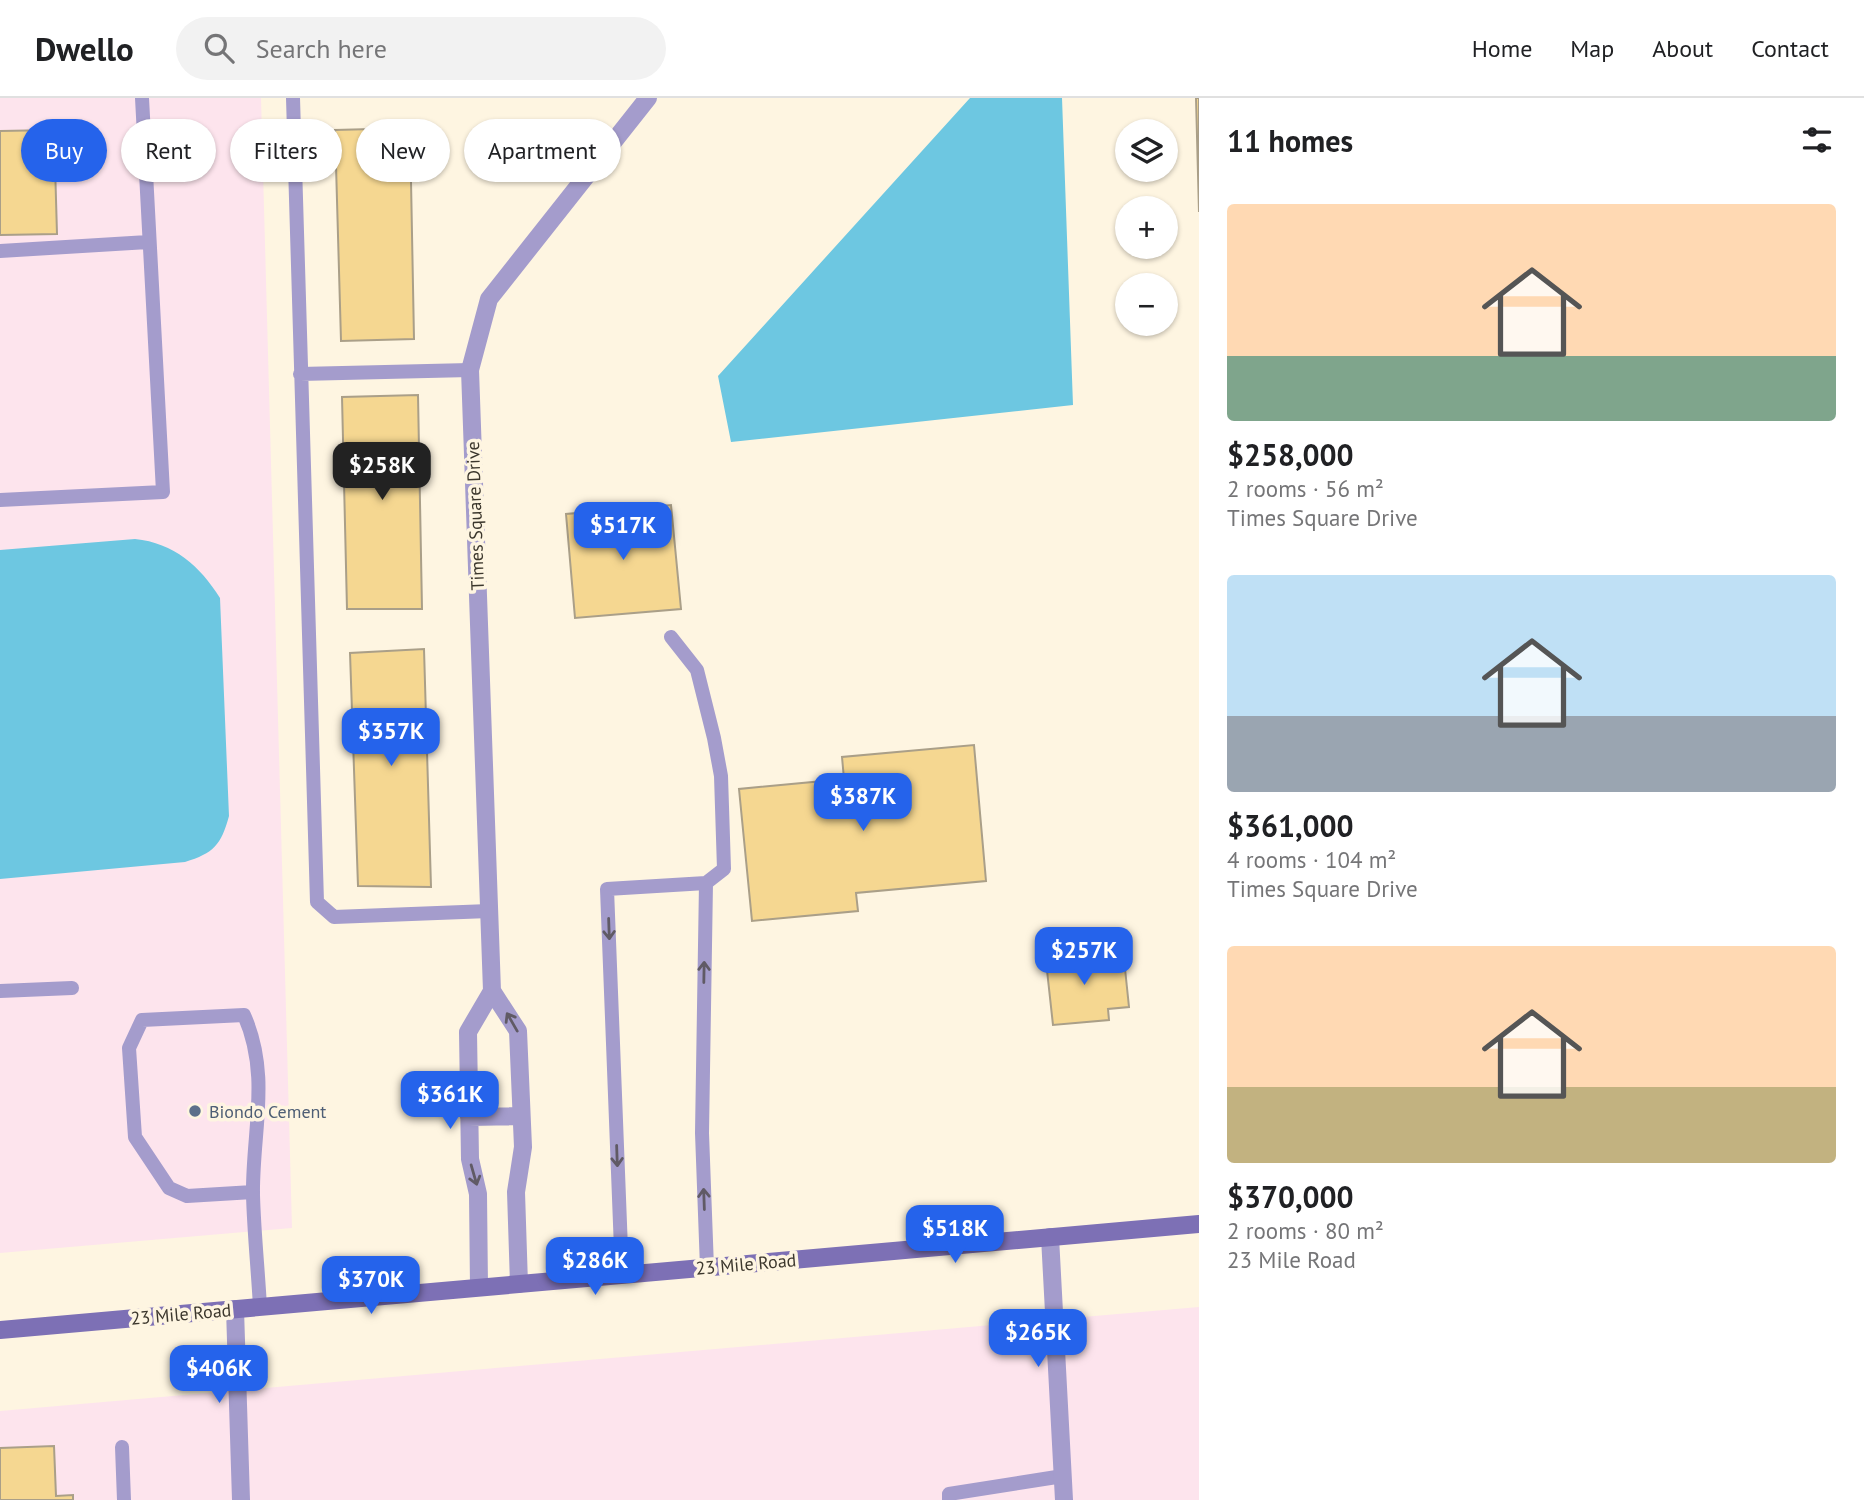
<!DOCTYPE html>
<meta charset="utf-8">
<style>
body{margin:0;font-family:"PT Sans",sans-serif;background:#f2f2f2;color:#202124;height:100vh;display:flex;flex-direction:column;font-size:26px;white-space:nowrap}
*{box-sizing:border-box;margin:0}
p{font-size:23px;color:#757577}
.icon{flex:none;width:38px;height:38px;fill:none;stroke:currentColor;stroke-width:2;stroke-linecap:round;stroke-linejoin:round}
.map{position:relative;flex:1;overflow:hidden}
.details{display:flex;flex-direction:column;background:#fff;width:665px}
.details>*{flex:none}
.guide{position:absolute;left:21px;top:21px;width:665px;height:63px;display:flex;gap:14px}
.fabs{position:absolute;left:1115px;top:21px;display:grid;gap:14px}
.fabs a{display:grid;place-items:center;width:63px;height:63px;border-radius:50%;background:#fff;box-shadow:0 2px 5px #0004;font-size:35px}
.price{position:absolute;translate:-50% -60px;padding:0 16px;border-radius:14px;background:#2563eb;color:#fff;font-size:23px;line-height:46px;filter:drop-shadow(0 2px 4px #0008)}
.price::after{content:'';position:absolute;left:50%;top:42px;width:21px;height:16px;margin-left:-10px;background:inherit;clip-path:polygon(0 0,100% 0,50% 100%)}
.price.on{background:#222;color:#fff}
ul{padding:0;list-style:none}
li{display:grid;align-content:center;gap:14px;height:371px;padding:0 28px}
li span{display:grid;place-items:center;height:217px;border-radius:7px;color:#555}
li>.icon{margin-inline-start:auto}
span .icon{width:126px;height:126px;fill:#fffc;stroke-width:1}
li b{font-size:30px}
h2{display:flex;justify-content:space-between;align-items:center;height:84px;padding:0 28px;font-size:30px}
.pill{padding:0 24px;border-radius:32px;background:#fff;box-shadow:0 2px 5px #0004;font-size:24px;line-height:63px}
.pill.on{background:#2563eb;color:#fff}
header{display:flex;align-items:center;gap:42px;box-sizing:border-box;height:98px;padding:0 35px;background:#fff;border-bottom:2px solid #e0e0e0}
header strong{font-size:33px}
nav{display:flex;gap:38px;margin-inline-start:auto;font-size:24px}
.search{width:490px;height:63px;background:#f2f2f2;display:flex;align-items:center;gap:18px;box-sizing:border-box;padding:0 24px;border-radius:38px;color:#757577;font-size:26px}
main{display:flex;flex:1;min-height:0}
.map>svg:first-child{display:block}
</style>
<header>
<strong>Dwello</strong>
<div class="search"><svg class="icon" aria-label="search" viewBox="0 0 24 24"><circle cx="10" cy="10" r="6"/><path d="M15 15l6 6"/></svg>Search here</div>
<nav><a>Home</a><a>Map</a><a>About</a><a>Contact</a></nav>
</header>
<main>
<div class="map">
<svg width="1199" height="1402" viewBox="0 0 1199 1402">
<rect width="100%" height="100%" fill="#fef5e1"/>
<!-- industrial -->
<path fill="#fde4ed" d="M0 0H261L292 1130 0 1155Z
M1199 1209V1402H0V1313Z"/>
<!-- water -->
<path fill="#6dc7e1" d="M970 0H1062L1073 307 731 344 718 278Z
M135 441C174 445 200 468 220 500L229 718C221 747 214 755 185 764L0 781V452Z"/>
<!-- building -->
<path fill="#f5d791" stroke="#aa9f88" stroke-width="2" d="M1196 0H1199V114Z
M410 30 414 241 341 243 335 32Z
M54 32 57 136 0 137V33Z
M418 297 422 511H347L342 299Z
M671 407 681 511 575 520 566 416Z
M424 551 431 789 358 788 350 555Z
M974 647 986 783 856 795 858 813 752 823 739 691 844 681 842 659Z
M1081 851 1082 865 1124 861 1129 909 1108 911 1109 922 1053 927 1045 854Z
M54 1348 56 1398 73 1397V1402H0V1350Z"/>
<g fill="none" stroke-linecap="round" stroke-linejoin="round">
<!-- lane -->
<path stroke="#a49ccc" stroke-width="14" d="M293 0 317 804 334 819 489 813
M0 153 148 144
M300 276 470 272
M0 402 163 394 142 0
M671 539 697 572 714 640 721 678 724 771 706 785
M0 893 72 890
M253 1094 187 1098 169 1090 135 1039 129 950 142 922 244 917C271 978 252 1035 253 1097 254 1134 258 1172 260 1209
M622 1177 607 791 706 785 702 1035 707 1170
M122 1349 124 1402
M949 1402V1396L1063 1378"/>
<!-- street -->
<path stroke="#a49ccc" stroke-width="18" d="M469 1019 521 1018
M1050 1139 1064 1402
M519 1186 516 1094 523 1049 518 933 492 893 470 272 489 201 648 0
M479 1189 478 1096 470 1061 468 934 492 893
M235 1211 241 1402"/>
<!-- secondary -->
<path stroke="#7d70b5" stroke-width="18" d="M0 1232 1199 1126"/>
</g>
<!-- one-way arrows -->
<defs><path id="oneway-shaft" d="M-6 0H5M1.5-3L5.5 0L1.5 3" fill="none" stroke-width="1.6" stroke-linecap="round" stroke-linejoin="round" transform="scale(1.75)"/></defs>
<g stroke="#605a65">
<use href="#oneway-shaft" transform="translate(609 831) rotate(88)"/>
<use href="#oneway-shaft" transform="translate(704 874) rotate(-89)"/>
<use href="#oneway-shaft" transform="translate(512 924) rotate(-120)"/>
<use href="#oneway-shaft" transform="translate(617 1058) rotate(88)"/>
<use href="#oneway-shaft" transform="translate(474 1077) rotate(74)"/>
<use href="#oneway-shaft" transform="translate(704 1101) rotate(-92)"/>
</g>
<!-- markers -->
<circle fill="#5c6f8a" stroke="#fef5e1" stroke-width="2.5" cx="195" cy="1013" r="7"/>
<g text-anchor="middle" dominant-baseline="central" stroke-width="7" stroke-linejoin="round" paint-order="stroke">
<!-- street labels -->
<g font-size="18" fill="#3c372d" stroke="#fef5e1">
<text transform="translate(475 418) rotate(-92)">Times Square Drive</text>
<text transform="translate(746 1166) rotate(-5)">23 Mile Road</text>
<text transform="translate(181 1216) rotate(-5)">23 Mile Road</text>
</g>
<!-- service labels -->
<g font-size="18" fill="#4e5e75" stroke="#fef5e1" text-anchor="start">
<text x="209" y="1013">Biondo Cement</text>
</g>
</g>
</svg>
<div class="fabs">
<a><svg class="icon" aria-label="layers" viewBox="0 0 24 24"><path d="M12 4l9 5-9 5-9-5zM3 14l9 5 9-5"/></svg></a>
<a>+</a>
<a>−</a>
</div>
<b class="price on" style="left:382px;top:404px">$258K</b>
<b class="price" style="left:623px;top:464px">$517K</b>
<b class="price" style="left:391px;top:670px">$357K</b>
<b class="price" style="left:863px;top:735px">$387K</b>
<b class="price" style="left:1084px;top:889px">$257K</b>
<b class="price" style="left:450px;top:1033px">$361K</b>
<b class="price" style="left:955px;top:1167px">$518K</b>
<b class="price" style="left:595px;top:1199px">$286K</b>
<b class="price" style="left:371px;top:1218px">$370K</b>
<b class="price" style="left:1038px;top:1271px">$265K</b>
<b class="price" style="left:219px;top:1307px">$406K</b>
<div class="guide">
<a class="pill on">Buy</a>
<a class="pill">Rent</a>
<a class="pill">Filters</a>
<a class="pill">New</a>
<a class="pill">Apartment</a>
</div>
</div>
<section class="details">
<h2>11 homes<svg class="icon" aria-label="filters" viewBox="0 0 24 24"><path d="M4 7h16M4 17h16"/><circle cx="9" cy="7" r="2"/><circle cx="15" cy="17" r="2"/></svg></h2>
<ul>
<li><span style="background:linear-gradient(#ffd9b3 70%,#7fa58c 0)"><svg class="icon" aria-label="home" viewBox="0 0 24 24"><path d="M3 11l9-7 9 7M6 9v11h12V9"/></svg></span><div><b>$258,000</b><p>2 rooms · 56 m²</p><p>Times Square Drive</p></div></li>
<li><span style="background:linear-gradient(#bfe0f5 65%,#9aa5b1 0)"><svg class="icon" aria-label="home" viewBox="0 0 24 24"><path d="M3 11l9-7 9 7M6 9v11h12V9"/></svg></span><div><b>$361,000</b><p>4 rooms · 104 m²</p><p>Times Square Drive</p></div></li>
<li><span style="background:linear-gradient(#ffd9b3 65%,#c2b280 0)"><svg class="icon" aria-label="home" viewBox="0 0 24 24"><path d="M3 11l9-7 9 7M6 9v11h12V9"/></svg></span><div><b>$370,000</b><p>2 rooms · 80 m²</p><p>23 Mile Road</p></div></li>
</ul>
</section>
</main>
